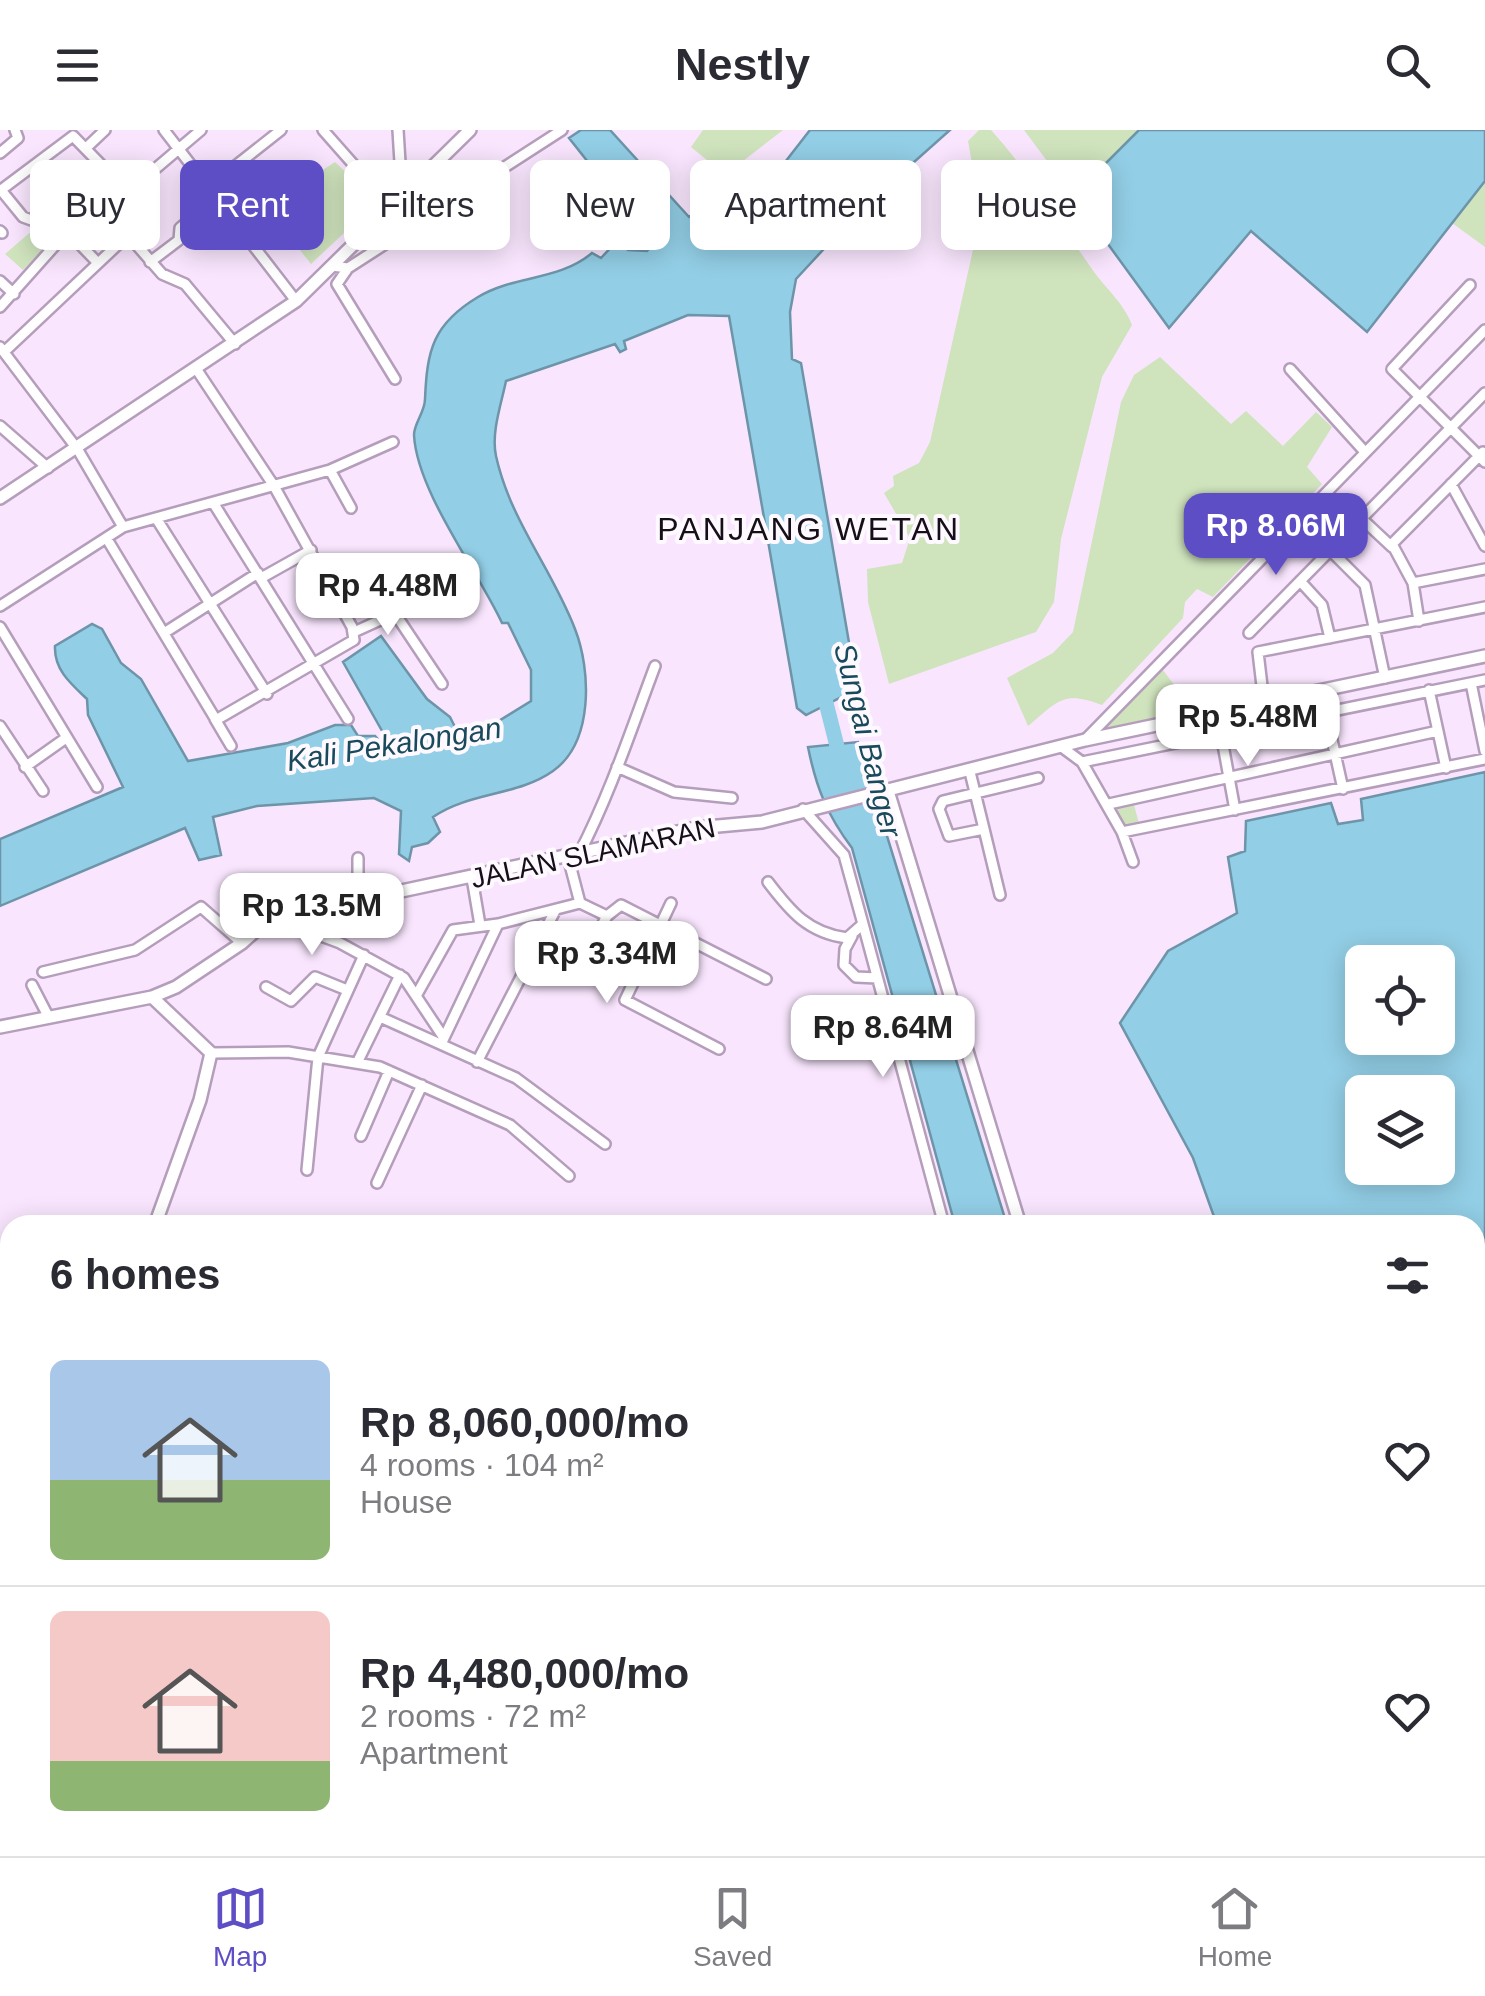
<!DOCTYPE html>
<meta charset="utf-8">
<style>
body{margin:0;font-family:Helvetica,sans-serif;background:#f7f7f7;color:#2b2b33;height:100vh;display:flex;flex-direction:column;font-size:38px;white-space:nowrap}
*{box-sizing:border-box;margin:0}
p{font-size:32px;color:#7c7c81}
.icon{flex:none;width:55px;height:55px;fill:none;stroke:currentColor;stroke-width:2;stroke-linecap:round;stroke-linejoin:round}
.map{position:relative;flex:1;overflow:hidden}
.details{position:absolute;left:0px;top:1085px;width:1485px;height:642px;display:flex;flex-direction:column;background:#fff;border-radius:30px 30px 0 0;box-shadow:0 5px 25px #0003}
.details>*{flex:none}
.banner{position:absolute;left:30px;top:30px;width:1425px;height:90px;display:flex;gap:20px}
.fabs{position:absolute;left:1345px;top:815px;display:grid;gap:20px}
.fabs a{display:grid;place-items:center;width:110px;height:110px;border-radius:15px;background:#fff;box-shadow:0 5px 25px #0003;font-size:50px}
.price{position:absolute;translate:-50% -85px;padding:0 22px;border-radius:20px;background:#fff;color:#222;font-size:32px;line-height:65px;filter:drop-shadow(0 2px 5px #0008)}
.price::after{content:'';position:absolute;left:50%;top:60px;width:30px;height:22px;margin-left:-15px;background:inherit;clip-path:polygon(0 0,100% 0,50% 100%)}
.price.selected{background:#5e4ec6;color:#fff}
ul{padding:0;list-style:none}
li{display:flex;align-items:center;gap:30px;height:250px;padding:0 50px}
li+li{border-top:2px solid #e1e1e2}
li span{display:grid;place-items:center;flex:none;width:280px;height:200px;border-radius:15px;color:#555}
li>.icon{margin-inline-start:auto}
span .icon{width:120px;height:120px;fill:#fffc;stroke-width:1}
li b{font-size:42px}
h2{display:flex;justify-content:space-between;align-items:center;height:120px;padding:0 50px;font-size:42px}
.pill{padding:0 35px;border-radius:15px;background:#fff;box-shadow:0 5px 25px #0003;font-size:35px;line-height:90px}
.pill.selected{background:#5e4ec6;color:#fff}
header{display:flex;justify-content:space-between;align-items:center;height:130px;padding:0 50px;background:#fff;font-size:45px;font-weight:700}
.tabs{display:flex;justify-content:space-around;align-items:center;height:140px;border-top:2px solid #e1e1e2;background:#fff;font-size:28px;color:#7c7c81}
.tabs a{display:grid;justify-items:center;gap:5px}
.tabs .selected{color:#5e4ec6}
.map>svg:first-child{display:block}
</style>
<header><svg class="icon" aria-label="menu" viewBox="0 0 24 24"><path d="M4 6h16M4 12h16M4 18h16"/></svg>Nestly<svg class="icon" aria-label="search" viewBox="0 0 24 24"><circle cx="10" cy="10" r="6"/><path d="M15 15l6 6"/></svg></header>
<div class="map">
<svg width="1485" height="1726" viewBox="0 0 1485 1726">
<rect width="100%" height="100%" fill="#f9e6fe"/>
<!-- green -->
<path fill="#cfe3bd" d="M703 0H783L725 45 691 17Z
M979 0H991C1030 43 1058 91 1092 139 1105 158 1124 173 1132 195L1102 247 1061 409 1054 472 1036 502 889 554 868 472 867 439 902 433 910 408 884 363 894 356 893 346 919 333 930 312 981 84 968 11Z
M1024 0H1139L1073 66Z
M335 32 377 72 311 134 284 100 269 108 249 83 308 34 318 43Z
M1485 51V117L1452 93Z
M34 99 52 110 23 140 5 124Z
M1160 227 1231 294 1246 281 1283 316 1316 282 1332 297 1307 337 1322 354 1213 467 1197 459 1185 472 1183 488 1102 575C1063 560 1058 571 1028 596L1007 548 1053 523 1073 502 1121 272 1134 245Z
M1162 539 1197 584 1100 605 1104 599Z
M1133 671 1140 697 1128 699 1120 693 1112 676Z
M1485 1524V1726H1151L1161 1718H1475V1528Z"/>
<!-- water -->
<path fill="#92cee6" stroke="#6d94a8" stroke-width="2.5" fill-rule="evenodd" d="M581 0H610L689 87 727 63 742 70 761 63 810 0H950L859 81 796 149 790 182 792 229 801 233 857 559 806 585 797 578 729 186 688 185 624 211 626 219 620 222 615 214 506 251C501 275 491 303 496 326 510 390 552 439 575 499 591 540 594 612 553 641 518 666 469 662 433 687L440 702 428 713 412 717 409 731 399 724 401 681 374 668 257 676 213 687 221 725 199 730 185 698 0 776V709L123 657 88 585 87 569C71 554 54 540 55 516L92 494 102 499 121 533 141 549 188 631 288 613 335 595H351L358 606H375L385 617 390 615 343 532 381 506 427 569 450 587 463 613 531 571V540L508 493H502C478 441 417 362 414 305 414 293 425 282 425 269 427 220 433 194 478 167 514 145 559 151 592 123L601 128 617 111 628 120 647 121 653 114 569 8Z
M1139 0H1485V51L1367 202 1251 101 1169 198 1073 66Z
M858 612 1007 1095H955L852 718C827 685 816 657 808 617Z
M1485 642V1259L1475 1266V1095H1217L1193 1028 1120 893 1168 821 1237 783 1228 727 1245 721 1246 691 1331 673 1338 694 1363 690 1361 669ZM1438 832V908H1362V832ZM1438 962V1038H1362V962Z
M1485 1413V1480L1475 1486V1419Z
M1008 1718H1073L1064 1726H1001Z"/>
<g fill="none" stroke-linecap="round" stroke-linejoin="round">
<!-- river -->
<path stroke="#92cee6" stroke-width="15" d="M822 557 841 632"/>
<defs>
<path id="minor" d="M164 0 296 171
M323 0 391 77
M398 0 402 65
M86 18 105 0
M0 23 18 8 15 0
M210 56 281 0
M128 62 201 0
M0 101 2 103
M70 104 96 131
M128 105 162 144 185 154 235 214
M150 132 179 110 180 98 217 67
M332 136 348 138 562 0
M348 138 337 154 395 249
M0 151 14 164
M1470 155 1392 239 1485 332
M0 177 66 103
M0 217 78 320 123 397
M4 222 128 105 146 81 73 6 1 60 23 87 70 104 113 50
M1290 239 1365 322
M0 296 48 338
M330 340 351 378
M1451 354 1485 416
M214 374 348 589
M156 388 267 564
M1361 388 1392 417
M1301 391 1365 455 1385 548
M107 409 216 590 354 510 352 497 274 356 197 240
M261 448 311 420
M1300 451 1322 475 1330 508
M1413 453 1485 439
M331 459 385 435
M0 476 123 397 330 340 393 312
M392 485 471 446
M1419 491 1413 453 1392 414 1483 322
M0 497 97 657
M354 502 387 487 398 488 442 554
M164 503 258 443
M1249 503 1485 263
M1471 553 1485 621
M1429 560 1446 638
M1264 573 1258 522 1485 477
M1326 583 1343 659
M215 589 231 616
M0 596 43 661
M1221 604 1235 680
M1087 608 1485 200
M1063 618 1082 632 1485 550
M1082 632 1122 702 1485 629
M25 637 66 608
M617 637 674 662 732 668
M970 642 984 699 949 706 939 679 943 671 1038 648
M1109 674 1438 601
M984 699 1000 765
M1122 702 1133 732
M579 724C610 664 631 600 655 536
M472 748 480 795
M768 752C790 781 808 803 847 808L863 794 844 725 803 679
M358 767V728
M580 773 607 786 621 775 766 849
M671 773 625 870 719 919
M270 787 340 813 404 848 444 908
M863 794 944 1095
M852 806 845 819 844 835 856 847 877 848
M593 812 607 786
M643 832 672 848
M43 842 135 820 201 777 242 813
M32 855 47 884
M266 857 291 871 315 847 347 860
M416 866 453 800 498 794 580 773 568 727
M380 887 516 948 605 1014
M443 910 498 794
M211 923 288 922 380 937 510 995 569 1046
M358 931 400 845
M477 932 555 781
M361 1006 389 941
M307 1040 318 927 364 825
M377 1053 422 955
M0 1128 10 1132
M0 1323 10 1327
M1475 1399 1485 1393
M0 1408 10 1412
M0 1510 10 1514
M1475 1512 1485 1506
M0 1603 10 1607
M0 1663 10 1667
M367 1718 394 1726
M148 1726 150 1718
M265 1726 268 1718
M320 1726 323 1718
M443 1726 446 1718
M520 1726 527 1719 552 1726
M922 1726 925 1718
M1116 1726 1134 1718"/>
<path id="tertiary" d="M0 368 296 171 470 0
M888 661 1020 1095
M152 867 211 923 200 970 155 1095
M0 897 152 867 176 857 242 813 296 764 378 766 696 698 762 692 1085 610 1485 526
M3 1726 10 1692
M966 1726 976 1718"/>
</defs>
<!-- minor casing -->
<use href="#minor" stroke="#b59ebb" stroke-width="14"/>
<!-- tertiary casing -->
<use href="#tertiary" stroke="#b59ebb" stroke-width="16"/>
<!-- minor -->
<use href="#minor" stroke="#fff" stroke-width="9"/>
<!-- tertiary -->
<use href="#tertiary" stroke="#fff" stroke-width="11"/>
</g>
<g text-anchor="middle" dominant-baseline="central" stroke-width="8" stroke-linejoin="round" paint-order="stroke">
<!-- street labels -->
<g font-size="28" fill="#160e18" stroke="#fef9ff">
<text transform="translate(593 723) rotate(-12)">JALAN SLAMARAN</text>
</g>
<!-- water labels -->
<g font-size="30" font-style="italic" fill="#184a5b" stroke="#fef9ff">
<text transform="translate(868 610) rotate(76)">Sungai Banger</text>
<text transform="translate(394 614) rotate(-9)">Kali Pekalongan</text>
</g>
<!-- quarter labels -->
<g font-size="32" letter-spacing="2.5" fill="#160e18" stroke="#fef9ff">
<text x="809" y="399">PANJANG WETAN</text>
</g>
</g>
</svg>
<div class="fabs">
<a><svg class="icon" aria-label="locate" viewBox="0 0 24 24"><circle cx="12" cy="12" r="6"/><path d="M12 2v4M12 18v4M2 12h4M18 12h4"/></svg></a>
<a><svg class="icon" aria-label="layers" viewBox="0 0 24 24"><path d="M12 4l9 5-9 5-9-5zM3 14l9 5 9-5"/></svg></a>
</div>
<b class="price selected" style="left:1276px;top:448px">Rp 8.06M</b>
<b class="price" style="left:388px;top:508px">Rp 4.48M</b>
<b class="price" style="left:1248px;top:639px">Rp 5.48M</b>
<b class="price" style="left:312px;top:828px">Rp 13.5M</b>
<b class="price" style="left:607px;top:876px">Rp 3.34M</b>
<b class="price" style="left:883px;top:950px">Rp 8.64M</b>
<div class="banner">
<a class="pill">Buy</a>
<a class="pill selected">Rent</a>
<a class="pill">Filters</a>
<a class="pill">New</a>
<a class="pill">Apartment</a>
<a class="pill">House</a>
</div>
<section class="details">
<h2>6 homes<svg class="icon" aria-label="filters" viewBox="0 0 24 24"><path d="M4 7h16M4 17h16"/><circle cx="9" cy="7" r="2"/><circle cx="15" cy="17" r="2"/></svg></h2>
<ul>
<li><span style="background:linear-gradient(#a9c7e8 60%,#8fb573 0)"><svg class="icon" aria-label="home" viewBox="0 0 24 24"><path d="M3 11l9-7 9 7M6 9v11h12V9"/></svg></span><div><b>Rp 8,060,000/mo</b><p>4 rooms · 104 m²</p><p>House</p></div><svg class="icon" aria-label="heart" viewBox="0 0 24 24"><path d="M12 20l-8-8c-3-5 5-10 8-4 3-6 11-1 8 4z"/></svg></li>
<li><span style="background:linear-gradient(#f6c9c9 75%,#8fb573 0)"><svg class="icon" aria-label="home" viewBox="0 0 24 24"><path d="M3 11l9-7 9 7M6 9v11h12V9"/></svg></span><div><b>Rp 4,480,000/mo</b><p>2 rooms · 72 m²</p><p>Apartment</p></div><svg class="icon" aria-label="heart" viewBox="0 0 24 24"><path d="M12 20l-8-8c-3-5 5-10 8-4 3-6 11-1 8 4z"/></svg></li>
</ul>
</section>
</div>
<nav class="tabs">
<a class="selected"><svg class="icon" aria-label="map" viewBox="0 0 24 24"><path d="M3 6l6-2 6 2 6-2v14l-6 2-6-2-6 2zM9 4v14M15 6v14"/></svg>Map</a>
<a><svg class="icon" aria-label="saved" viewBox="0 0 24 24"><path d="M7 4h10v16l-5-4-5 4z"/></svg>Saved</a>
<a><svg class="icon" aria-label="home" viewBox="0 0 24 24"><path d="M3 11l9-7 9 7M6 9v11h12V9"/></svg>Home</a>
</nav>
